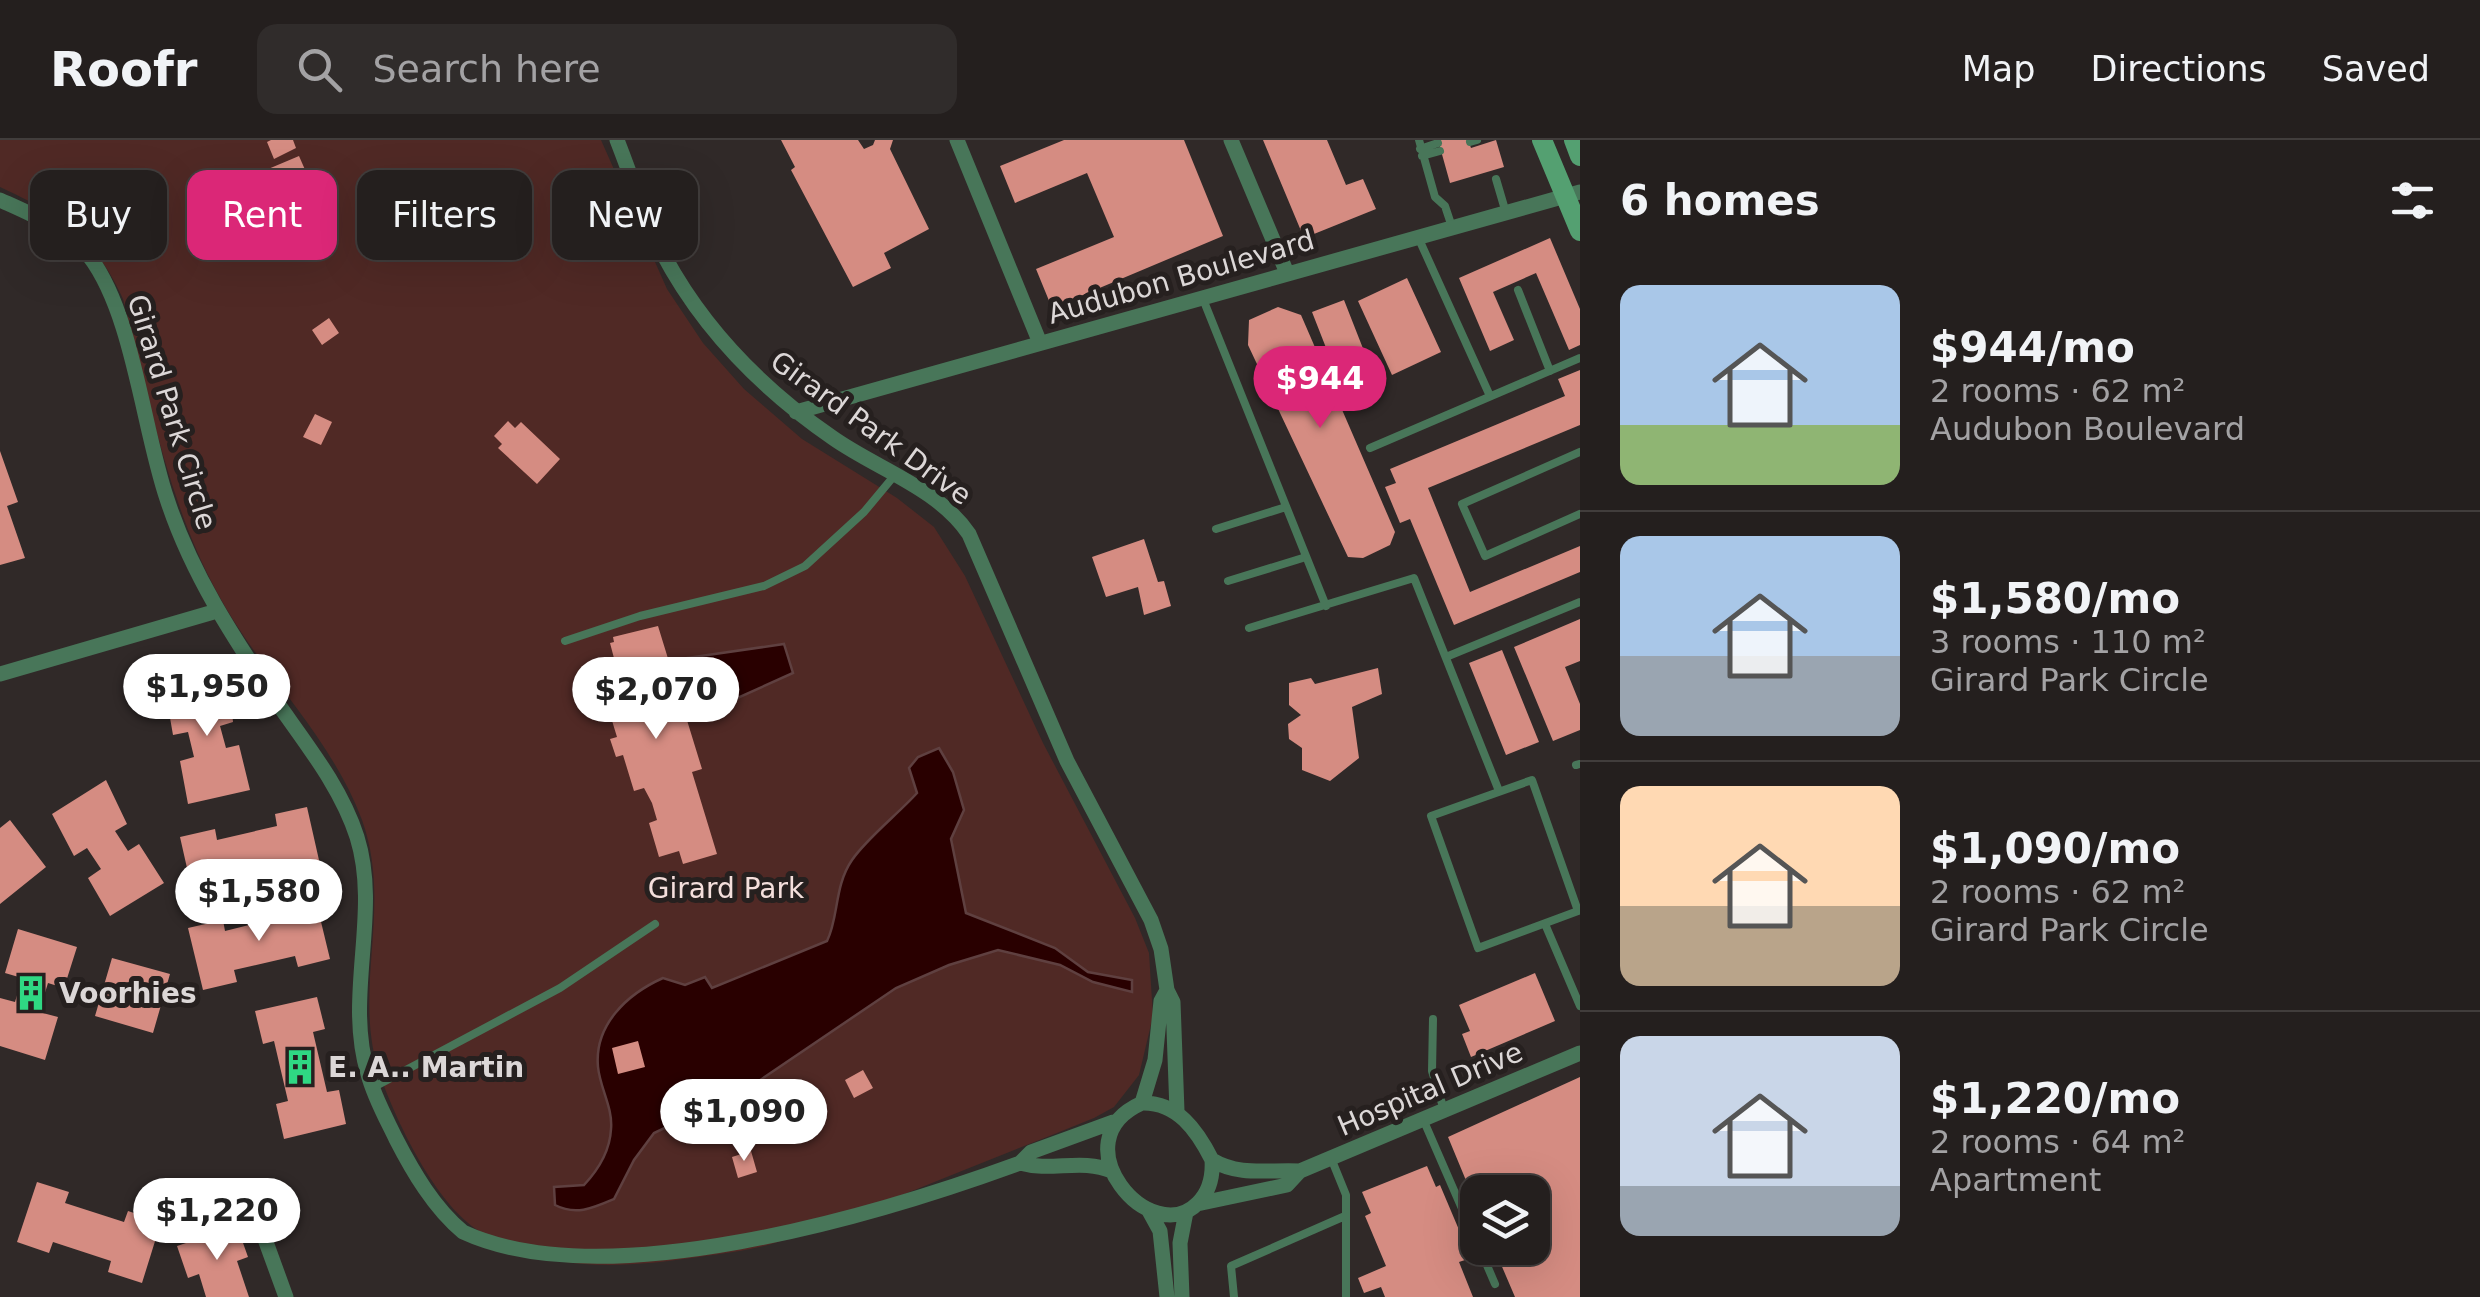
<!DOCTYPE html>
<meta charset="utf-8">
<style>
body{margin:0;font-family:"DejaVu Sans",sans-serif;background:#302c2b;color:#f1f3f6;height:100vh;display:flex;flex-direction:column;font-size:38px;white-space:nowrap}
*{box-sizing:border-box;margin:0}
p{font-size:32px;color:#a3a2a4}
.icon{flex:none;width:55px;height:55px;fill:none;stroke:currentColor;stroke-width:2;stroke-linecap:round;stroke-linejoin:round}
.map{position:relative;flex:1;overflow:hidden}
.details{display:flex;flex-direction:column;background:#241f1e;width:900px}
.details>*{flex:none}
.top-card{position:absolute;left:30px;top:30px;width:950px;height:90px;display:flex;gap:20px}
.tools{position:absolute;left:1460px;top:1035px;display:grid;gap:20px}
.tools a{display:grid;place-items:center;width:90px;height:90px;border-radius:20px;background:#241f1e;box-shadow:0 10px 40px #0002,0 0 0 2px #413d3c;font-size:50px}
.price{position:absolute;translate:-50% -85px;padding:0 22px;border-radius:35px;background:#fff;color:#222;font-size:32px;line-height:65px;filter:drop-shadow(0 2px 5px #0008)}
.price::after{content:'';position:absolute;left:50%;top:60px;width:30px;height:22px;margin-left:-15px;background:inherit;clip-path:polygon(0 0,100% 0,50% 100%)}
.price.selected{background:#db2777;color:#fff}
ul{padding:0;list-style:none}
li{display:flex;align-items:center;gap:30px;height:250px;padding:0 40px}
li+li{border-top:2px solid #413d3c}
li span{display:grid;place-items:center;flex:none;width:280px;height:200px;border-radius:20px;color:#555}
li>.icon{margin-inline-start:auto}
span .icon{width:120px;height:120px;fill:#fffc;stroke-width:1}
li b{font-size:42px}
h2{display:flex;justify-content:space-between;align-items:center;height:120px;padding:0 40px;font-size:42px}
.tag{padding:0 35px;border-radius:20px;background:#241f1e;box-shadow:0 10px 40px #0002,0 0 0 2px #413d3c;font-size:35px;line-height:90px}
.tag.selected{background:#db2777;color:#fff}
header{display:flex;align-items:center;gap:60px;box-sizing:border-box;height:140px;padding:0 50px;background:#241f1e;border-bottom:2px solid #413d3c}
header strong{font-size:48px}
nav{display:flex;gap:55px;margin-inline-start:auto;font-size:35px}
.search{width:700px;height:90px;background:#302c2b;display:flex;align-items:center;gap:25px;box-sizing:border-box;padding:0 35px;border-radius:20px;color:#a3a2a4;font-size:38px}
main{display:flex;flex:1;min-height:0}
.map>svg:first-child{display:block}
</style>
<header>
<strong>Roofr</strong>
<div class="search"><svg class="icon" aria-label="search" viewBox="0 0 24 24"><circle cx="10" cy="10" r="6"/><path d="M15 15l6 6"/></svg>Search here</div>
<nav><a>Map</a><a>Directions</a><a>Saved</a></nav>
</header>
<main>
<div class="map">
<svg width="1580" height="1157" viewBox="0 0 1580 1157">
<rect width="100%" height="100%" fill="#302928"/>
<!-- green -->
<path fill="#502925" d="M0 0H601L667 149 703 203 744 249 802 299 897 358 934 387 965 436 1043 603 1135 778 1149 813 1153 876 1139 935 1114 967 1094 978C1032 1003 969 1028 907 1053 865 1069 824 1088 781 1101 755 1110 726 1113 699 1117 622 1128 548 1134 479 1091 436 1064 398 985 381 938 350 852 394 769 362 680 331 596 260 532 218 454 168 363 149 258 123 159 96 99 59 74 0 47Z"/>
<!-- water -->
<path fill="#290000" stroke="#5f4040" stroke-width="2.5" d="M784 504 793 533 704 573 687 518Z
M939 608 953 632 964 670 951 699 966 773 1055 808 1088 832 1132 840V852L1093 842 1060 825 998 810 949 825 896 848 747 949 654 993 634 1020 614 1059C593 1068 576 1076 555 1065L554 1047 584 1045C598 1030 610 1010 611 989 613 968 600 948 598 927 594 885 627 854 663 838L685 845 705 837 712 848 827 801C839 777 834 746 852 720 866 699 899 673 917 653L909 628 918 617Z"/>
<!-- building -->
<path fill="#d58c82" d="M271 0H293L296 8 274 19 267 2Z
M781 0H858L864 9 873 5 875 0H893L890 9 929 89 884 113 891 128 853 147 791 30 795 27Z
M1064 0H1184L1223 96 1052 168 1036 129 1114 97 1087 33 1015 63 1000 26Z
M1263 0H1327L1346 45 1363 39 1376 69 1304 98Z
M1438 0H1468L1471 8 1496 0 1504 27 1450 43Z
M299 16 306 32 262 52 254 35Z
M314 44 333 83 313 93 294 54Z
M1550 98 1580 169V205L1569 210 1536 133 1493 152 1514 200 1490 211 1459 138Z
M1407 138 1441 212 1392 235 1358 161Z
M1344 160 1373 234 1341 246 1312 172Z
M1278 167 1301 175 1395 392 1390 405 1363 418 1348 417 1248 205 1249 180Z
M329 178 339 193 322 205 312 190Z
M1580 230V285L1428 348 1470 452 1580 406V432L1454 485 1410 379 1400 383 1385 347 1396 343 1390 329 1565 256 1558 239Z
M315 274 332 282 321 305 303 297Z
M508 281 515 288 521 282 560 319 537 344 498 308 502 304 494 296Z
M0 311 18 362 7 366 25 418 0 425Z
M1144 399 1158 442 1164 441 1171 466 1144 475 1138 447 1106 457 1092 417Z
M1580 479V521L1565 527 1580 564V590L1553 601 1514 507Z
M658 486 702 629 692 632 717 714 683 724 679 711 659 717 649 683 657 680 652 663 644 648 634 651 623 615 616 617 610 599 617 597 606 561 600 563 596 551 602 549 595 528 615 522 610 503 614 502 613 497Z
M1502 510 1539 602 1506 615 1469 523Z
M1378 528 1382 554 1352 567 1359 618 1330 641 1302 630V608L1289 599 1288 584 1301 575 1289 565V543L1311 538 1315 544Z
M228 534 233 582 220 586 226 608 239 605 250 650 188 664 180 621 194 617 188 592 173 595 165 549Z
M106 640 127 684 115 691 128 711 139 704 164 743 110 776 88 738 101 729 87 708 74 716 52 674Z
M307 667 321 729 289 736 287 725 226 740 229 751 194 759 180 697 215 689 217 700 277 686 275 674Z
M10 680 46 727 0 764V688Z
M315 757 330 819 298 827 295 816 234 830 237 842 203 850 188 788 223 780 225 791 285 776 283 765Z
M18 789 77 807 64 848 48 843 39 872 58 877 45 920 0 906V858L15 862 22 838 5 833Z
M112 818 170 834 153 893 95 876Z
M1535 833 1555 881 1471 917 1462 894 1470 891 1459 865Z
M317 857 325 889 313 892 327 952 339 950 346 984 284 999 276 964 288 961 274 901 263 904 255 871Z
M638 901 645 927 618 934 612 908Z
M863 930 873 948 854 958 845 940Z
M1580 937V1157H1515L1494 1108H1532V1052H1478L1477 1067 1448 997Z
M751 1011 757 1032 738 1038 732 1017Z
M1427 1026 1436 1047 1440 1045 1465 1104 1460 1106 1465 1120 1459 1122 1473 1157H1385L1381 1147 1364 1153 1358 1138 1386 1126 1365 1076 1371 1073 1362 1052Z
M37 1042 69 1052 65 1063 124 1082 128 1071 161 1082 142 1143 108 1132 111 1121 53 1102 49 1113 17 1102Z
M237 1086 248 1117 237 1121 249 1157H206L199 1134 188 1138 177 1106Z"/>
<g fill="none" stroke-linecap="round" stroke-linejoin="round">
<!-- lane -->
<path stroke="#487659" stroke-width="8" d="M1419 0 1435 57 1445 66 1452 87
M1470 2 1477 0
M1420 9 1438 3
M1422 16 1440 11
M1496 39 1506 73
M1418 97 1490 256
M1518 150 1550 231
M1203 159 1326 466
M1370 308 1580 218
M1580 312 1462 364 1485 416 1580 374
M1216 389 1286 367
M1228 441 1306 417
M1249 488 1414 438 1499 651
M565 501 640 476 764 446 805 426 864 372 894 336
M1446 517 1580 462
M1576 625 1580 624
M1532 640 1578 771 1478 808 1431 676Z
M1545 784 1580 866
M1433 879 1432 931 1444 970
M374 947 560 848 655 784
M1423 979 1473 1094
M1331 1018 1346 1055V1157
M1480 1109 1495 1144
M1234 1157 1231 1126 1345 1076"/>
<!-- street -->
<path stroke="#487659" stroke-width="15" d="M617 0C630 33 641 67 656 100 696 182 759 247 833 298 877 329 938 348 969 394L1067 621 1151 780 1161 809 1167 850 1173 862 1177 971
M957 0 1040 203
M1231 0 1287 133
M0 60C31 74 68 89 89 116 133 173 143 289 167 359 191 433 233 497 276 561 306 604 341 647 357 697 381 774 344 855 368 934 374 957 386 978 396 999 413 1032 434 1068 463 1092 604 1157 875 1076 1020 1023L1031 1012 1113 982
M796 272 1580 52
M0 534 217 471
M1142 963C1177 962 1197 990 1212 1020 1213 1036 1210 1051 1198 1063 1151 1111 1057 1001 1142 963Z
M1142 963 1155 920 1161 861 1167 850
M1212 1020C1240 1037 1270 1029 1300 1031
M1020 1023C1052 1032 1081 1018 1112 1031
M250 1058 286 1157
M1197 1064 1287 1045 1300 1031 1580 913
M1149 1071 1160 1091 1167 1157
M1182 1157 1180 1103 1186 1072"/>
<!-- secondary -->
<path stroke="#54a071" stroke-width="20" d="M1542 0 1580 91
M1574 0 1580 16"/>
</g>
<!-- icons -->
<defs>
<symbol id="building-bare" viewBox="-9 -9 18 18"><path d="M-4-6H4V6H1V3H-1V6H-4ZM-2.5-4.3h1.7v1.8h-1.7ZM.8-4.3h1.7v1.8H.8ZM-2.5-1h1.7V.8h-1.7ZM.8-1h1.7V.8H.8Z" fill="#2fd883" stroke="#26201f" stroke-width="2.5" paint-order="stroke"/></symbol>
</defs>
<g fill-rule="evenodd">
<use href="#building-bare" x="6" y="828" width="50" height="50"/>
<use href="#building-bare" x="275" y="902" width="50" height="50"/>
</g>
<g text-anchor="middle" dominant-baseline="central" stroke-width="10" stroke-linejoin="round" paint-order="stroke">
<!-- street labels -->
<g font-size="28" fill="#dcd7d7" stroke="#26201f">
<text transform="translate(1181 137) rotate(-16)">Audubon Boulevard</text>
<text transform="translate(172 272) rotate(73)">Girard Park Circle</text>
<text transform="translate(871 288) rotate(36)">Girard Park Drive</text>
<text transform="translate(1430 949) rotate(-23)">Hospital Drive</text>
</g>
<!-- park labels -->
<g font-size="28" fill="#f4dfdc" stroke="#26201f">
<text x="726" y="748">Girard Park</text>
</g>
<!-- poi labels -->
<g font-size="28" font-weight="bold" fill="#dcd7d7" stroke="#26201f" text-anchor="start">
<text x="59" y="853">Voorhies</text>
<text x="328" y="927">E. A.. Martin</text>
</g>
</g>
</svg>
<div class="tools">
<a><svg class="icon" aria-label="layers" viewBox="0 0 24 24"><path d="M12 4l9 5-9 5-9-5zM3 14l9 5 9-5"/></svg></a>
</div>
<b class="price selected" style="left:1320px;top:291px">$944</b>
<b class="price" style="left:207px;top:599px">$1,950</b>
<b class="price" style="left:656px;top:602px">$2,070</b>
<b class="price" style="left:259px;top:804px">$1,580</b>
<b class="price" style="left:744px;top:1024px">$1,090</b>
<b class="price" style="left:217px;top:1123px">$1,220</b>
<div class="top-card">
<a class="tag">Buy</a>
<a class="tag selected">Rent</a>
<a class="tag">Filters</a>
<a class="tag">New</a>
</div>
</div>
<section class="details">
<h2>6 homes<svg class="icon" aria-label="filters" viewBox="0 0 24 24"><path d="M4 7h16M4 17h16"/><circle cx="9" cy="7" r="2"/><circle cx="15" cy="17" r="2"/></svg></h2>
<ul>
<li><span style="background:linear-gradient(#a9c7e8 70%,#8fb573 0)"><svg class="icon" aria-label="home" viewBox="0 0 24 24"><path d="M3 11l9-7 9 7M6 9v11h12V9"/></svg></span><div><b>$944/mo</b><p>2 rooms · 62 m²</p><p>Audubon Boulevard</p></div></li>
<li><span style="background:linear-gradient(#a9c7e8 60%,#9aa5b1 0)"><svg class="icon" aria-label="home" viewBox="0 0 24 24"><path d="M3 11l9-7 9 7M6 9v11h12V9"/></svg></span><div><b>$1,580/mo</b><p>3 rooms · 110 m²</p><p>Girard Park Circle</p></div></li>
<li><span style="background:linear-gradient(#ffd9b3 60%,#b9a48a 0)"><svg class="icon" aria-label="home" viewBox="0 0 24 24"><path d="M3 11l9-7 9 7M6 9v11h12V9"/></svg></span><div><b>$1,090/mo</b><p>2 rooms · 62 m²</p><p>Girard Park Circle</p></div></li>
<li><span style="background:linear-gradient(#c9d6e8 75%,#9aa5b1 0)"><svg class="icon" aria-label="home" viewBox="0 0 24 24"><path d="M3 11l9-7 9 7M6 9v11h12V9"/></svg></span><div><b>$1,220/mo</b><p>2 rooms · 64 m²</p><p>Apartment</p></div></li>
</ul>
</section>
</main>
